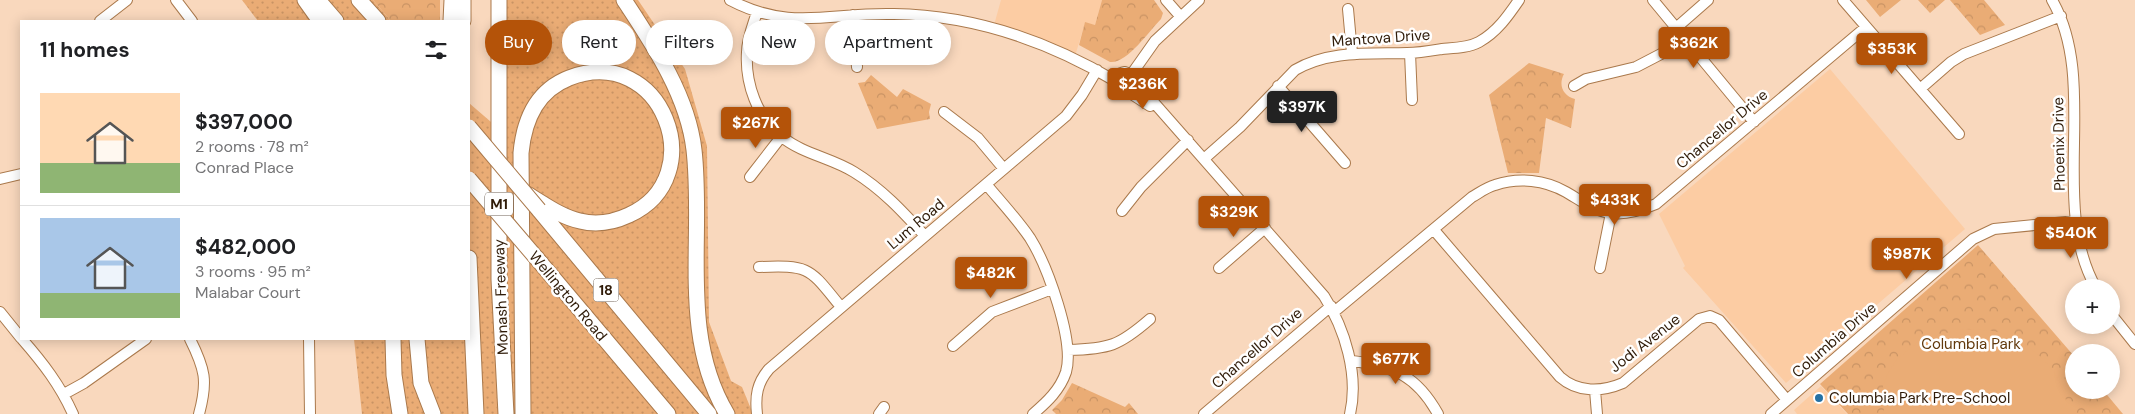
<!DOCTYPE html>
<meta charset="utf-8">
<style>
body{margin:0;font-family:"DM Sans",sans-serif;background:#f6f6f6;color:#202124;height:100vh;display:flex;flex-direction:column;font-size:19px;white-space:nowrap}
*{box-sizing:border-box;margin:0}
p{font-size:16px;color:#757577}
.icon{flex:none;width:28px;height:28px;fill:none;stroke:currentColor;stroke-width:2;stroke-linecap:round;stroke-linejoin:round}
.map{position:relative;flex:1;overflow:hidden}
.sheet{position:absolute;left:20px;top:20px;width:450px;height:320px;display:flex;flex-direction:column;background:#fff;border-radius:0px;box-shadow:0 2px 12px #0003}
.sheet>*{flex:none}
.banner{position:absolute;left:485px;top:20px;width:475px;height:45px;display:flex;gap:10px}
.controls{position:absolute;left:2065px;top:279px;display:grid;gap:10px}
.controls a{display:grid;place-items:center;width:55px;height:55px;border-radius:50%;background:#fff;box-shadow:0 2px 12px #0003;font-size:25px}
.price{position:absolute;translate:-50% -42px;padding:0 11px;border-radius:5px;background:#b45309;color:#fff;font-size:16px;line-height:32px;filter:drop-shadow(0 1px 2px #0008)}
.price::after{content:'';position:absolute;left:50%;top:30px;width:15px;height:11px;margin-left:-8px;background:inherit;clip-path:polygon(0 0,100% 0,50% 100%)}
.price.current{background:#222;color:#fff}
ul{padding:0;list-style:none}
li{display:flex;align-items:center;gap:15px;height:125px;padding:0 20px}
li+li{border-top:1px solid #e0e0e0}
li span{display:grid;place-items:center;flex:none;width:140px;height:100px;border-radius:0px;color:#555}
li>.icon{margin-inline-start:auto}
span .icon{width:60px;height:60px;fill:#fffc;stroke-width:1}
li b{font-size:21px}
h2{display:flex;justify-content:space-between;align-items:center;height:60px;padding:0 20px;font-size:21px}
.pill{padding:0 18px;border-radius:22px;background:#fff;box-shadow:0 2px 12px #0003;font-size:18px;line-height:45px}
.pill.current{background:#b45309;color:#fff}
.map>svg:first-child{display:block}
</style>
<div class="map">
<svg width="2135" height="414" viewBox="0 0 2135 414">
<defs>
<pattern id="grass-dots" width="8" height="8" patternUnits="userSpaceOnUse" patternTransform="scale(1.25)"><rect width="8" height="8" fill="#eaac75"/><path d="M2 2h.1M6 6h.1" fill="none" stroke="#c99364" stroke-width="1.8" stroke-linecap="round"/></pattern>
<pattern id="park-crowns" width="20" height="18" patternUnits="userSpaceOnUse" patternTransform="scale(1.25)"><rect width="20" height="18" fill="#eaac75"/><path d="M2 6a3 3 0 1 1 6 0M12 15a3 3 0 1 1 6 0" fill="none" stroke="#c99364"/></pattern>
</defs>
<rect width="100%" height="100%" fill="#f9d8bd"/>
<!-- built -->
<path fill="#fccca3" d="M1001 0H1102L1095 25 1085 23 1075 56 994 25Z
M1830 69 1965 229 1786 383 1683 268 1685 266 1659 214Z
M1821 386 1847 414H1797L1794 410Z"/>
<!-- grass -->
<path fill="url(#grass-dots)" d="M242 0H373L391 21H258Z
M499 0H638L685 69 707 146 709 322 731 381 742 387 753 414H362L354 339H469V103L498 128Z"/>
<!-- park -->
<path fill="url(#park-crowns)" d="M373 0H440V21H391Z
M1102 0H1154L1163 13 1161 19C1149 31 1127 64 1110 62L1079 45 1085 22 1095 25Z
M1866 0H1901L1880 17Z
M1918 0H1945L1930 13Z
M1950 0H1984L2005 25 1980 35Z
M1529 63 1564 74C1558 85 1563 96 1575 99L1571 128 1546 118 1539 173H1508L1489 95Z
M871 75 897 97 903 89 931 104 929 112 930 119 877 129 858 83 865 82Z
M1978 245 2074 356V390H2103L2123 414H1848L1820 384Z
M1072 383 1125 407 1129 403 1138 414H1056L1052 410 1062 400Z"/>
<!-- pitch -->
<path fill="#eaac75" d="M1964 329C1978 330 1994 329 2006 335 2037 347 2069 379 2067 414H1884L1883 386 1888 373 1897 359 1923 338Z"/>
<g fill="none" stroke-linecap="round" stroke-linejoin="round">
<defs>
<path id="minor" d="M176 0 192 21
M730 0C791 32 831 12 894 14 974 15 1048 41 1117 82
M1166 0 1180 16
M1653 0 1754 122
M1843 0 1959 134
M2052 0C2100 83 2048 203 2096 288
M1348 9 1352 53
M757 12C753 25 747 39 747 52 745 83 757 118 782 137 803 154 832 158 854 172 882 189 903 212 925 236
M853 15 857 67
M100 21 127 0
M1676 28 1708 0
M1410 53 1412 100
M1131 75 1155 41 1199 0
M1133 77V83L1127 88H1122L1117 82C1116 76 1119 73 1125 72L1131 75 1142 89 1324 296C1345 329 1359 375 1350 414
M1278 86 1345 163
M1574 86 1586 79 1636 67 1686 41
M1124 89 1150 106
M1920 89 1951 62 1964 54 2061 16
M944 112 978 138 1004 169
M1205 158 1240 127 1295 70C1329 50 1369 54 1407 53 1419 53 1430 51 1442 49 1454 48 1468 48 1479 42 1497 32 1508 16 1519 0
M750 177 781 137
M0 179 21 174
M986 184C1001 202 1017 219 1030 238 1047 265 1075 341 1066 372 1060 390 1047 402 1033 414
M1122 211 1141 187 1188 140
M1434 230 1560 377C1578 393 1602 392 1623 383L1699 319 1710 316 1719 320 1787 400
M759 267C811 265 809 268 841 307
M1219 268 1265 228
M1600 268 1611 213
M0 312 21 338
M1334 312 1472 197C1479 193 1487 187 1495 185 1519 177 1545 180 1566 192 1580 200 1594 211 1611 213 1627 215 1642 210 1656 204L1866 27
M2111 314 2135 344
M22 339C43 363 60 385 73 414
M190 339C205 369 208 381 199 414
M309 339 310 414
M953 346 992 312 1052 289
M1068 350C1109 349 1119 346 1150 319
M1352 361C1394 366 1417 376 1438 414
M1595 390 1597 414
M64 394 84 383 146 339
M757 414C755 396 757 383 769 369L1066 116 1082 95 1097 70
M879 414 884 407
M1204 414 1331 306
M1771 414 1973 239 1994 229 2076 221"/>
<path id="highway" d="M305 0 320 21
M318 0 336 21
M359 0 378 21
M463 0V21
M499 0V279L506 414
M624 0C653 44 688 96 694 150 704 238 679 334 727 414
M451 21 452 0
M539 210 709 414
M469 258 476 414
M539 261 668 414
M393 339 394 375 400 414
M417 339 421 383 433 414
M523 414 521 153C524 120 536 91 569 78 662 42 713 177 629 215 614 222 596 225 580 221 561 217 544 204 527 194"/>
</defs>
<!-- minor casing -->
<use href="#minor" stroke="#aa794c" stroke-width="12"/>
<!-- highway casing -->
<use href="#highway" stroke="#aa794c" stroke-width="17"/>
<!-- minor -->
<use href="#minor" stroke="#fff" stroke-width="10"/>
<!-- highway -->
<use href="#highway" stroke="#fff" stroke-width="15"/>
<defs>
<path id="highway-bridge" d="M469 127 539 210
M469 179 539 261"/>
</defs>
<!-- highway-bridge casing -->
<use href="#highway-bridge" stroke="#aa794c" stroke-width="17" stroke-linecap="butt"/>
<!-- highway-bridge -->
<use href="#highway-bridge" stroke="#fff" stroke-width="15"/>
</g>
<!-- markers -->
<circle fill="#2571a4" stroke="#fff" stroke-width="2" cx="1819" cy="398" r="5"/>
<g text-anchor="middle" dominant-baseline="central" stroke-width="5" stroke-linejoin="round" paint-order="stroke">
<!-- shield labels -->
<g fill="#fff" stroke="#6d5f52" stroke-width="1">
<rect x="485" y="192.5" width="28" height="23" rx="4"/>
<rect x="593.5" y="278.5" width="25" height="23" rx="4"/>
</g>
<g font-size="14" font-weight="bold" fill="#2f1b08">
<text x="499" y="204">M1</text>
<text x="606" y="290">18</text>
</g>
<!-- street labels -->
<g font-size="15" fill="#2f1b08" stroke="#fff">
<text transform="translate(1381 38) rotate(-4)">Mantova Drive</text>
<text transform="translate(1722 129) rotate(-40)">Chancellor Drive</text>
<text transform="translate(2059 144) rotate(-91)">Phoenix Drive</text>
<text transform="translate(916 224) rotate(-40)">Lum Road</text>
<text transform="translate(568 296) rotate(50)">Wellington Road</text>
<text transform="translate(501 297) rotate(-92)">Monash Freeway</text>
<text transform="translate(1834 340) rotate(-41)">Columbia Drive</text>
<text transform="translate(1645 343) rotate(-38)">Jodi Avenue</text>
<text transform="translate(1257 348) rotate(-41)">Chancellor Drive</text>
</g>
<!-- park labels -->
<g font-size="15" fill="#62390c" stroke="#fff">
<text x="1971" y="344">Columbia Park</text>
</g>
<!-- poi labels -->
<g font-size="15" fill="#2f1b08" stroke="#fff" text-anchor="start">
<text x="1829" y="398">Columbia Park Pre-School</text>
</g>
</g>
</svg>
<div class="controls">
<a>+</a>
<a>−</a>
</div>
<b class="price" style="left:1694px;top:69px">$362K</b>
<b class="price" style="left:1892px;top:75px">$353K</b>
<b class="price" style="left:1143px;top:110px">$236K</b>
<b class="price current" style="left:1302px;top:133px">$397K</b>
<b class="price" style="left:756px;top:149px">$267K</b>
<b class="price" style="left:1615px;top:226px">$433K</b>
<b class="price" style="left:1234px;top:238px">$329K</b>
<b class="price" style="left:2071px;top:259px">$540K</b>
<b class="price" style="left:1907px;top:280px">$987K</b>
<b class="price" style="left:991px;top:299px">$482K</b>
<b class="price" style="left:1396px;top:385px">$677K</b>
<div class="banner">
<a class="pill current">Buy</a>
<a class="pill">Rent</a>
<a class="pill">Filters</a>
<a class="pill">New</a>
<a class="pill">Apartment</a>
</div>
<section class="sheet">
<h2>11 homes<svg class="icon" aria-label="filters" viewBox="0 0 24 24"><path d="M4 7h16M4 17h16"/><circle cx="9" cy="7" r="2"/><circle cx="15" cy="17" r="2"/></svg></h2>
<ul>
<li><span style="background:linear-gradient(#ffd9b3 70%,#8fb573 0)"><svg class="icon" aria-label="home" viewBox="0 0 24 24"><path d="M3 11l9-7 9 7M6 9v11h12V9"/></svg></span><div><b>$397,000</b><p>2 rooms · 78 m²</p><p>Conrad Place</p></div></li>
<li><span style="background:linear-gradient(#a9c7e8 75%,#8fb573 0)"><svg class="icon" aria-label="home" viewBox="0 0 24 24"><path d="M3 11l9-7 9 7M6 9v11h12V9"/></svg></span><div><b>$482,000</b><p>3 rooms · 95 m²</p><p>Malabar Court</p></div></li>
</ul>
</section>
</div>
